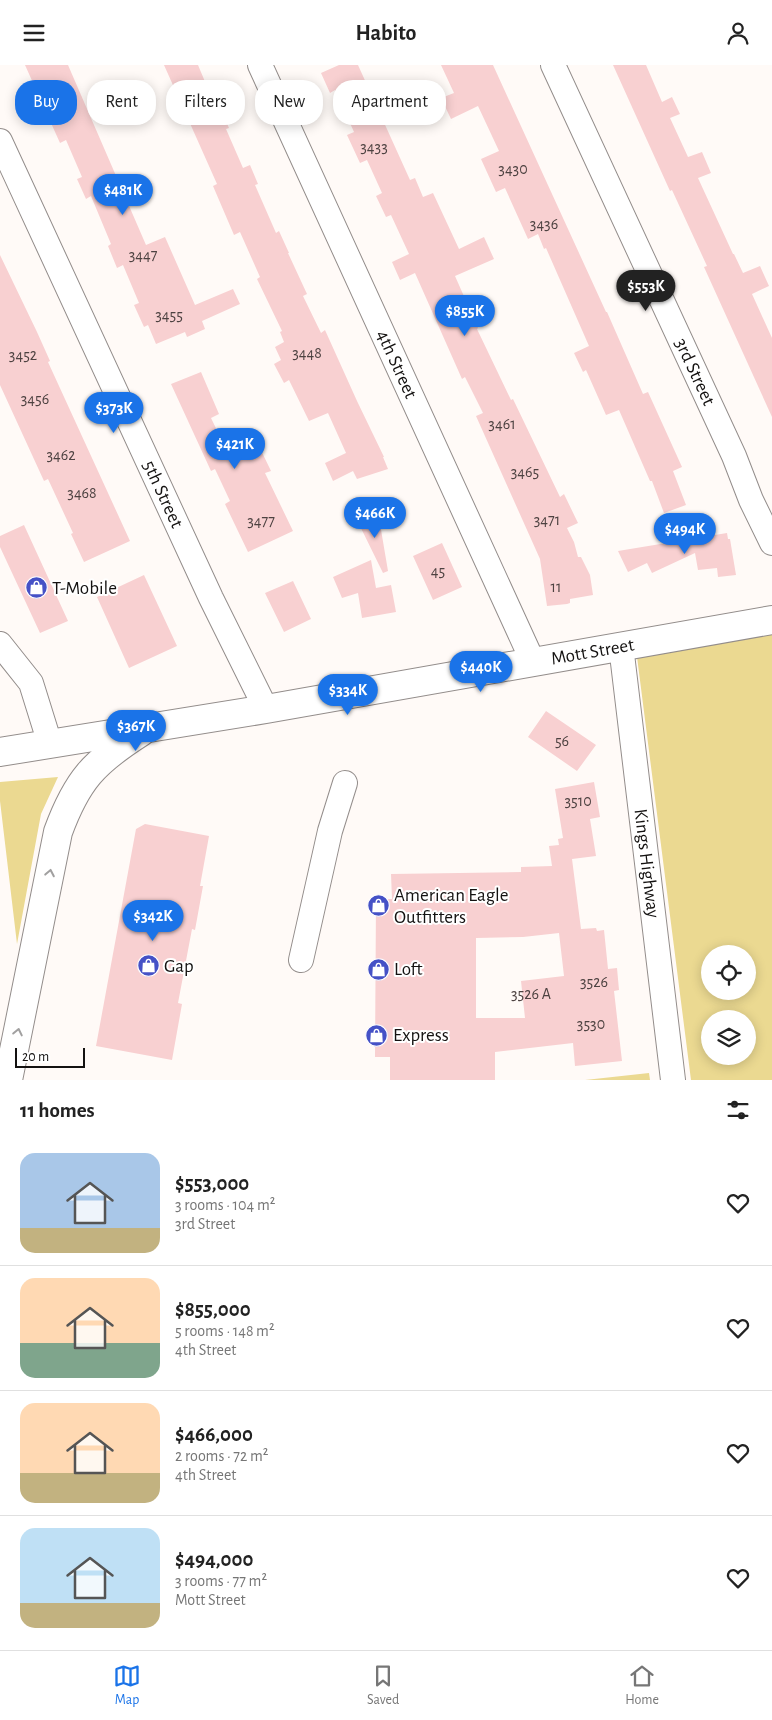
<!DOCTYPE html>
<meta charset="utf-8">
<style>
body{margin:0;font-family:"Alegreya Sans",sans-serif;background:#f6f6f6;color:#222;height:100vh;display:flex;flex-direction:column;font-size:19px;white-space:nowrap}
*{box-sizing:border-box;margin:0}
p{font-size:16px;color:#767676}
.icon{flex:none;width:28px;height:28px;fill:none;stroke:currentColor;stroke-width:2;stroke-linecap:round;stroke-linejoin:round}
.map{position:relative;height:1015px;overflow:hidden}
.side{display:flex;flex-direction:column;background:#fff;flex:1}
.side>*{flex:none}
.guide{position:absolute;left:15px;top:15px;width:500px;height:45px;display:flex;gap:10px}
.fabs{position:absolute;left:701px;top:880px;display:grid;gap:10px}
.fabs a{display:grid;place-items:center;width:55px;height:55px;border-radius:50%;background:#fff;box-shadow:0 2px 12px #0003;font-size:25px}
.scale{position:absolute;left:15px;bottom:12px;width:70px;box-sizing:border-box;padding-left:5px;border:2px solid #141211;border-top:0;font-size:14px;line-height:18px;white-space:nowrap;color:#141211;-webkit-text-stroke:4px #fff;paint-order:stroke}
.price{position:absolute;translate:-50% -42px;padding:0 11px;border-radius:18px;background:#1a73e8;color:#fff;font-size:16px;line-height:32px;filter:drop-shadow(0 1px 2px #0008)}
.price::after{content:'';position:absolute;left:50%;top:30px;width:15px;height:11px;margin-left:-8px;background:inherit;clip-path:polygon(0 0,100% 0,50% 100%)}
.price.active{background:#222;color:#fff}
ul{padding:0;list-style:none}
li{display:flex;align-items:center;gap:15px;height:125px;padding:0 20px}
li+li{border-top:1px solid #e0e0e0}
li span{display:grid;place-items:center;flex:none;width:140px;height:100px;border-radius:15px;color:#555}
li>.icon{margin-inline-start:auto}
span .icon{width:60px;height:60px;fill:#fffc;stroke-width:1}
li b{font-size:21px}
h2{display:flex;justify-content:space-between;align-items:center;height:60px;padding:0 20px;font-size:21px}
.tag{padding:0 18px;border-radius:20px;background:#fff;box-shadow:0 2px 12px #0003;font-size:18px;line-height:45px}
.tag.active{background:#1a73e8;color:#fff}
header{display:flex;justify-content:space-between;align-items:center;height:65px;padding:0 20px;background:#fff;font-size:22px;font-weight:700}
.tabs{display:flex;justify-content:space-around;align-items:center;height:70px;border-top:1px solid #e0e0e0;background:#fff;font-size:14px;color:#767676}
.tabs a{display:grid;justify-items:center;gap:2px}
.tabs .active{color:#1a73e8}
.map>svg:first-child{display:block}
</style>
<header><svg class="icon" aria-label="menu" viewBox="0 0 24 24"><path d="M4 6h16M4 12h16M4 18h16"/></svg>Habito<svg class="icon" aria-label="person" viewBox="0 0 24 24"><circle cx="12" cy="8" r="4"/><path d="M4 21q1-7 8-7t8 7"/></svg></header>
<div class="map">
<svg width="772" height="1015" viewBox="0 0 772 1015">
<rect width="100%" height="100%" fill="#fffaf7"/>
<!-- green -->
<path fill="#ebd991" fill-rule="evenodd" d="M772 559V1015H691L636 584ZM710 889H748V926H710ZM710 954H748V991H710Z
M58 712 41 749 17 879 0 736V717Z
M649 1008 650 1015H585Z"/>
<!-- building -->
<path fill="#f8d0d1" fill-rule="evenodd" d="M25 0H68L146 180 165 172 195 240 233 224 240 239 202 256 205 264 187 272 185 267 156 279 148 260 144 262 134 240 139 238 123 200 117 203 108 181 111 179 91 131 86 134 77 114 82 112 66 75 60 78Z
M164 0H198L216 43 220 42 229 63 226 64 243 103 250 100 258 119 255 120 276 168 279 166 289 188H288L307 229 303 231 321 268 325 265 357 336 384 392H383L388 404 357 414 353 406 333 416 325 398 346 388 328 348 309 356 289 315 284 318 274 299 281 295 275 282 284 277 280 267 282 266 257 214 260 212 240 167 234 170 213 121 217 119Z
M339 0H358L410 115 415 113 423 132 433 128 459 184 484 172 494 194 455 211 478 263 477 264 511 335 513 334 560 432 564 429 578 458 567 463 574 477 578 492H581L590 510 593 530 570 534V538L567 539 547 541 540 494 476 351 483 348 465 312 462 314 415 208 400 215 392 197 409 189 391 150 386 152 376 131 382 128 367 95 360 98 347 70 354 67 335 25 330 28 321 8Z
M441 0H493L606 247H607L643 329 648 327 682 402 673 406 686 440 664 448 652 416H650L619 345 606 350 586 305 583 307 574 288 589 281 546 183 544 184 538 169 528 174 505 123 496 127 481 94 499 86 478 41 451 54 441 33 454 28Z
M613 0H646L662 37 672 32 680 49 670 53 688 92 702 87 711 108 698 113 733 189H734L743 208 760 201 769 221 752 229 772 273V352L704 202 707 201 672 125 670 126Z
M0 190 37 267 50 296 48 297 130 476 84 497 71 469 73 468 48 414 44 416 0 320Z
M201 307 219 349 211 353 229 390 257 377 271 406 265 408 293 466 248 487 225 439 230 436 215 404 211 406 171 319Z
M378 447 388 506 383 508 358 457Z
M24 460 68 556 40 568 0 482V471Z
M727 468 728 474H730L736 510 718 512 717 503 698 505 695 488 652 508 647 498 628 507 618 486Z
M442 478 462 522 433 535 413 491Z
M371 495 376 523 391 520 396 547 362 553 358 528 342 533 333 512Z
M144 510 177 581 129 603 97 532Z
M293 516 311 554 284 567 265 528Z
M546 646 596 680 577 706 528 672Z
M594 717 600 752 590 754 596 791 572 794 581 864 596 863 597 866 604 865 608 904 617 903 619 925 614 926 622 996 575 1001 573 978 495 987V1015H390V992H375L376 834H392L391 809 521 807V802L552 801 549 781 559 780 558 774 563 773 555 724ZM559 868 564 911 521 916 525 953H476V873L523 872Z
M145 759 209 771 200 821H203L195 865 192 864 178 938 182 939 172 995 96 981 136 764Z"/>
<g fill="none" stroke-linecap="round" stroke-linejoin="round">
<defs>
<g id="minor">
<path id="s1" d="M260 0 533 597"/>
<path id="s2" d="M553 0 734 391 751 435 772 478"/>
<path id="s3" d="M0 76 211 533 266 644"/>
<path d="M0 579 31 618 50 679"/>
<path id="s4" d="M621 581 673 1015"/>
<path d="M301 895 330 766 345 718"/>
</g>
<g id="major">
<path id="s5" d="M0 687 266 644 772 555"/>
<path d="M8 1015 58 767C77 715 94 697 141 667"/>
</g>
</defs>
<!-- minor casing -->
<use href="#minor" stroke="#938d8b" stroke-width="26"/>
<!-- major casing -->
<use href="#major" stroke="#938d8b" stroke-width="30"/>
<!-- minor -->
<use href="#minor" stroke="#fff" stroke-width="24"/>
<!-- major -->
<use href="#major" stroke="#fff" stroke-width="28"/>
</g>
<!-- one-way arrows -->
<defs><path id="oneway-chevron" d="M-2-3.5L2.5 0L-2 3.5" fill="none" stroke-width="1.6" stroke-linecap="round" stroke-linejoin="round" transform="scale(1.25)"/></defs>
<g stroke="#a1a0a0">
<use href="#oneway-chevron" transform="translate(50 808) rotate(-79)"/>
<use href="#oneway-chevron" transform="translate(18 967) rotate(-78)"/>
</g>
<!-- icons -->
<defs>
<symbol id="shop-disc" viewBox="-11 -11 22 22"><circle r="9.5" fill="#4551c6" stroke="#fff"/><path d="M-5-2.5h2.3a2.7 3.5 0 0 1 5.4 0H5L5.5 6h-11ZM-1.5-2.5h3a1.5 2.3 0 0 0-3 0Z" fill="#fff"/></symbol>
</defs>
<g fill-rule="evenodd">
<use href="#shop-disc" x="24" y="510" width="25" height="25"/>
<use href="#shop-disc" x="366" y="828" width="25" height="25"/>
<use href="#shop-disc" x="136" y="888" width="25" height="25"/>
<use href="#shop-disc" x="366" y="892" width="25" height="25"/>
<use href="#shop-disc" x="364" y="958" width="25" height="25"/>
</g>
<g text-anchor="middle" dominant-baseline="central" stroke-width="4" stroke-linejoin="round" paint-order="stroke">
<!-- number labels -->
<g font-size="16" fill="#4d4241">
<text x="374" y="82">3433</text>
<text x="513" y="104">3430</text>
<text x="544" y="159">3436</text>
<text x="143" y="190">3447</text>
<text x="169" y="250">3455</text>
<text x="307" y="288">3448</text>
<text x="23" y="290">3452</text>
<text x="35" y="334">3456</text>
<text x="502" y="359">3461</text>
<text x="61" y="390">3462</text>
<text x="525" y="407">3465</text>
<text x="82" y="428">3468</text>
<text x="547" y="455">3471</text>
<text x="261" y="456">3477</text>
<text x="438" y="506">45</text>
<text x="556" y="522">11</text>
<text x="562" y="676">56</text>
<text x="578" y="736">3510</text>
<text x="594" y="917">3526</text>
<text x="531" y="929">3526 A</text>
<text x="591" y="959">3530</text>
</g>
<!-- street labels -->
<g font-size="19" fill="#141211" stroke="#fff">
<text stroke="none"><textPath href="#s1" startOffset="329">4th Street</textPath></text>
<text stroke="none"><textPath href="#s2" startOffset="338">3rd Street</textPath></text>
<text stroke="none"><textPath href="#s3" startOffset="389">5th Street</textPath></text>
<text stroke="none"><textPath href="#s5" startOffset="601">Mott Street</textPath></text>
<text stroke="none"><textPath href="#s4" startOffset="219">Kings Highway</textPath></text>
</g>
<!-- poi labels -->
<g font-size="19" fill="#141211" stroke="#fff" text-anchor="start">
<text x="52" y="523">T-Mobile</text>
<text x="394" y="830">American Eagle<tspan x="394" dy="22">Outfitters</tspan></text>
<text x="164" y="901">Gap</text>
<text x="394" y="904">Loft</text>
<text x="393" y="970">Express</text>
</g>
</g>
</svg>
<div class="fabs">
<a><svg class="icon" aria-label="locate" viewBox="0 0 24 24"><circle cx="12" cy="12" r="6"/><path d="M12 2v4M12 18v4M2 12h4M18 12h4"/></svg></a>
<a><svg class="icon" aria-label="layers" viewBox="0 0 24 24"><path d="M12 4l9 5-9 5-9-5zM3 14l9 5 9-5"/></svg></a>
</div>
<div class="scale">20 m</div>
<b class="price" style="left:123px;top:151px">$481K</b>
<b class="price active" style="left:646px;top:247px">$553K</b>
<b class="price" style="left:465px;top:272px">$855K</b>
<b class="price" style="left:114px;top:369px">$373K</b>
<b class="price" style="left:235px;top:405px">$421K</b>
<b class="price" style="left:375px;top:474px">$466K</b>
<b class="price" style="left:685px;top:490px">$494K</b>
<b class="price" style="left:481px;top:628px">$440K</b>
<b class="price" style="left:348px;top:651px">$334K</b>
<b class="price" style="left:136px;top:687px">$367K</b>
<b class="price" style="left:153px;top:877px">$342K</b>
<div class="guide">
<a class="tag active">Buy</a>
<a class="tag">Rent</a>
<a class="tag">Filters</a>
<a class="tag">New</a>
<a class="tag">Apartment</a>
</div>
</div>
<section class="side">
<h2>11 homes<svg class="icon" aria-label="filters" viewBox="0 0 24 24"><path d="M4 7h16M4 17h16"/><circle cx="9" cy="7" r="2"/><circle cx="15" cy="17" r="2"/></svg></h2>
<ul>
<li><span style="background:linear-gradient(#a9c7e8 75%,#c2b280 0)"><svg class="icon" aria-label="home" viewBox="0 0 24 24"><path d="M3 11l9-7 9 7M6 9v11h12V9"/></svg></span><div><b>$553,000</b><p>3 rooms · 104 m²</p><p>3rd Street</p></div><svg class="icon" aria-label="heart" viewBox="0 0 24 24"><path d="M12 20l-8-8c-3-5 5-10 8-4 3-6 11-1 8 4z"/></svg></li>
<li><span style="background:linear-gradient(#ffd9b3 65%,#7fa58c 0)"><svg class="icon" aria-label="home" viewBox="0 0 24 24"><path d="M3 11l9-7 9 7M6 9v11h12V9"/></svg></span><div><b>$855,000</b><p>5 rooms · 148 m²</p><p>4th Street</p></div><svg class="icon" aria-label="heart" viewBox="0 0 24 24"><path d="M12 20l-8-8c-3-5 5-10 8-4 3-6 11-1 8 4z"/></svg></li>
<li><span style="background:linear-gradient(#ffd9b3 70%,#c2b280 0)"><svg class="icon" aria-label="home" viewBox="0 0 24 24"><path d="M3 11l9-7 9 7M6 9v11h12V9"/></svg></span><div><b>$466,000</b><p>2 rooms · 72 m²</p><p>4th Street</p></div><svg class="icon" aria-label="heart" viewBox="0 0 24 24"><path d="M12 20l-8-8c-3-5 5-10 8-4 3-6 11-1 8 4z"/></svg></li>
<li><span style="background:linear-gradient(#bfe0f5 75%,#c2b280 0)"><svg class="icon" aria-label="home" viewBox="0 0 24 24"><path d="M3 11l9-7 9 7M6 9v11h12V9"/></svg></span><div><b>$494,000</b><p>3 rooms · 77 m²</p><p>Mott Street</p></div><svg class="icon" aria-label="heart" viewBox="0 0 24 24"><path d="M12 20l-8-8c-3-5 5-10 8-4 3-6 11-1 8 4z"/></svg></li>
</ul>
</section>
<nav class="tabs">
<a class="active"><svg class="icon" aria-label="map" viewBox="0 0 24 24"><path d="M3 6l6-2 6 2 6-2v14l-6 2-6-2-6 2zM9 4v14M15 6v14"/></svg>Map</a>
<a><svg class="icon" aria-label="saved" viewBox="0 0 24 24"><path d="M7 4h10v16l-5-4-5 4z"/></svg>Saved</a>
<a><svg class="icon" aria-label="home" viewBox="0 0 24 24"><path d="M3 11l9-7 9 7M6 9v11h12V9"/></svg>Home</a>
</nav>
